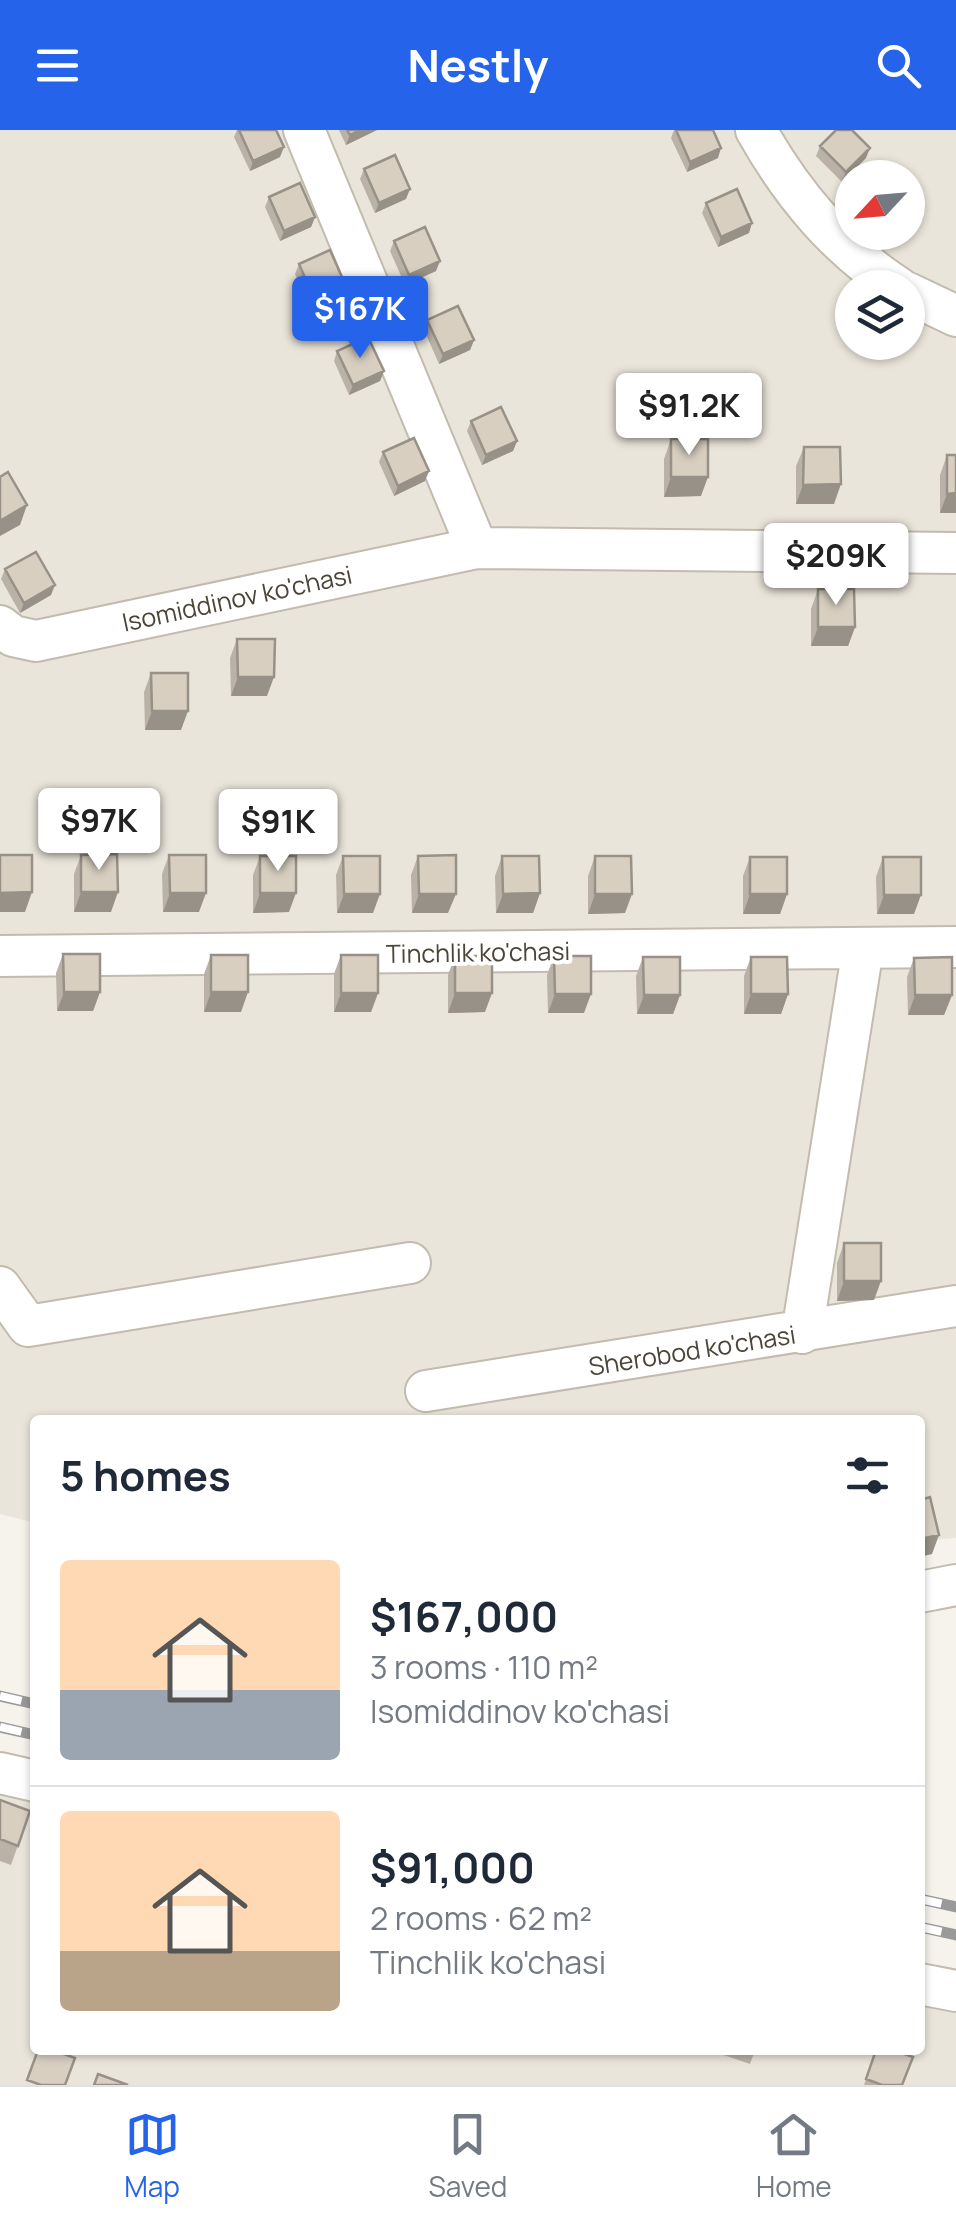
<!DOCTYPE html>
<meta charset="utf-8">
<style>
body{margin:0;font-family:Manrope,sans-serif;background:#f2f2f3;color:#1f2937;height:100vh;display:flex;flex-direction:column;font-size:38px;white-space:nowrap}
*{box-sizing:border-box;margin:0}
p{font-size:32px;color:#747a83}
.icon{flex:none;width:55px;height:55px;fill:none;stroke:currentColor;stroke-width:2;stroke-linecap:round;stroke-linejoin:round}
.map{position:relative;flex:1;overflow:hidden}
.details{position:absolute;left:30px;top:1285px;width:895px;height:640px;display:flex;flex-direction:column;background:#fff;border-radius:10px;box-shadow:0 2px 8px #0004}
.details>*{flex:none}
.needle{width:65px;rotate:244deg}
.fabs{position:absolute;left:835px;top:30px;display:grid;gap:20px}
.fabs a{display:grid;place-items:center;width:90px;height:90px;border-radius:50%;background:#fff;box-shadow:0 2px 8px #0004;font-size:50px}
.price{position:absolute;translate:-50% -85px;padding:0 22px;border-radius:10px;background:#fff;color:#222;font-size:32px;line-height:65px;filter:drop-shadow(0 2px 5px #0008)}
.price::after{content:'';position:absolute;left:50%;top:60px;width:30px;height:22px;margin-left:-15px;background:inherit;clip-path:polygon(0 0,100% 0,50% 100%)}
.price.current{background:#2563eb;color:#fff}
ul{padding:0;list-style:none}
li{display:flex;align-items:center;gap:30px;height:250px;padding:0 30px}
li+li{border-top:2px solid #e0e1e3}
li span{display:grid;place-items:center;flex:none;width:280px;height:200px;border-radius:10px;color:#555}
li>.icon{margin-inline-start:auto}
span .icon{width:120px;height:120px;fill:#fffc;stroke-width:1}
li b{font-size:42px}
h2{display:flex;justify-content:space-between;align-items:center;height:120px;padding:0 30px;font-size:42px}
header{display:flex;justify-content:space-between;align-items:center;height:130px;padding:0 30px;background:#2563eb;color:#fff;font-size:45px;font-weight:700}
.tab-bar{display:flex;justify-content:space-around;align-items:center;height:140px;border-top:2px solid #e0e1e3;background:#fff;font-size:28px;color:#747a83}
.tab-bar a{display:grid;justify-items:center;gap:5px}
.tab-bar .current{color:#2563eb}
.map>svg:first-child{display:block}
</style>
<header><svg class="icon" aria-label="menu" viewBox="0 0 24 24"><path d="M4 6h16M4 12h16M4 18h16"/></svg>Nestly<svg class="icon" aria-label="search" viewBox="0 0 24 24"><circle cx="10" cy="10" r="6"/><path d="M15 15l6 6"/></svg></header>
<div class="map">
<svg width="956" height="1955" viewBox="0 0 956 1955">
<rect width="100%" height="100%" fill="#f6f3ec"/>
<!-- residential -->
<path fill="#eae5da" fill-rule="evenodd" d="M0 0H956V1408L920 1411V1290H35V1393L0 1384ZM852 48H908V102H852ZM852 158H908V212H852Z
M0 1632 35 1639V1920H920V1832L956 1840V1955H0Z"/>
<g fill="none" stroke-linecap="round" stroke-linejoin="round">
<defs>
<path id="minor" d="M304 0 477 418 956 423
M756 0C792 64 836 117 899 158
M908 163 956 186
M0 496 13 506 36 511 477 418
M0 826 956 817
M0 1157 28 1196 410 1133
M802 1203 863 818
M426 1261 956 1176
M920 1462 956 1455
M0 1643 35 1651
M920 1854 956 1861"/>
</defs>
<!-- minor casing -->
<use href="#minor" stroke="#c2bbae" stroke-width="44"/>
<!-- minor -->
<use href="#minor" stroke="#fff" stroke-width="40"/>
<defs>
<path id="rail" d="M0 1566 35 1574
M0 1597 35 1605
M920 1769 956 1777
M920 1797 956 1805"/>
</defs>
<!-- rail casing -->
<use href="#rail" stroke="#9a9a9a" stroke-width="11"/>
<!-- rail -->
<use href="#rail" stroke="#fff" stroke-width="8" stroke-dasharray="22" stroke-linecap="butt"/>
</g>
<!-- wall -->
<path fill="#bab2a6" d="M237 0H276L280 27 250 41 234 7Z
M339 0H377L346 15Z
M674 0H713L718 28 687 42 671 8Z
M820 16 866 28 842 52 816 26Z
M364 39 406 69 375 83 360 49Z
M269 67 315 87 311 97 280 111 265 77Z
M706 73 749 103 718 117 702 83Z
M394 111 436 141 405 155 390 121Z
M299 134 345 154 341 164 310 178 295 144Z
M427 190 474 210 470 220 439 234 424 200Z
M337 221 384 241 380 251 349 265 334 231Z
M471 291 517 311 513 321 482 335 467 301Z
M671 309 701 366 664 367V329Z
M804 317 834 374H796V336Z
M383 322 425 351 394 366 379 332Z
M947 325H956V383H940V345Z
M5 439 51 465 20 483 1 449Z
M818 459 855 497 848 516H811V479Z
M237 509 267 566H231L230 528Z
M151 543 181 600H145L144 562Z
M81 725 111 782H74V744Z
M169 725 199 782H163L162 744Z
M260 726 289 782 253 783V745Z
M343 726 373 783H337L336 745Z
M418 726 448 783H412L411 745Z
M502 726 540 763 533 783H496L495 746Z
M595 726 625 783 588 784V746Z
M750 727 787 764 780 784H743V746Z
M883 727 914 784H877L876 747Z
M63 824 100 862 93 881H57L56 843Z
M211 825 241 882H204V844Z
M341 825 378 863 371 882H334V844Z
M455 826 485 882 448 883V845Z
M554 826 584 883H548L547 845Z
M643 827 680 865 673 884H637L636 846Z
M751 827 788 864 781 884H744V846Z
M914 828 952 865 944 885H908L907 847Z
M844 1113 874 1170 837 1171V1133Z
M0 1670 30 1681 11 1735 0 1731Z
M716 1920H755L750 1934 715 1922Z
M876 1920 903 1955H864Z"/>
<!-- shaded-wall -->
<path fill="#979187" d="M361 0H377L346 15 350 5Z
M284 17 280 27 250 41 253 31Z
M721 18 718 28 687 42 690 32Z
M870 18 866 28 842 52 846 42Z
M410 59 406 69 375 83 379 73Z
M315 87 311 97 280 111 284 101Z
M752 93 749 103 718 117 721 107Z
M440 131 436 141 405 155 409 145Z
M345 154 341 164 310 178 314 168Z
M474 210 470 220 439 234 443 224Z
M384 241 380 251 349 265 353 255Z
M517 311 513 321 482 335 486 325Z
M429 341 425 351 394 366 398 356Z
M671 347H708L701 366 664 367Z
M841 354 834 374H796L803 355Z
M956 363V383H940L947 364Z
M27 375 20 395 0 406V391Z
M55 455 51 465 20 483 24 473Z
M818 497H855L848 516H811Z
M238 547H274L267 566H231Z
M152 581H188L181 600H145Z
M32 762 25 782H0V763Z
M81 762H118L111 782H74Z
M170 763H206L199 782H163Z
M260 763H296L289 782 253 783Z
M540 763 533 783H496L503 764Z
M344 764H380L373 783H337Z
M419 764H456L448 783H412Z
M595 764H632L625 783 588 784Z
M750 764H787L780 784H743Z
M884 765H921L914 784H877Z
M64 862H100L93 881H57Z
M211 862H248L241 882H204Z
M341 863H378L371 882H334Z
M455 863H492L485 882 448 883Z
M555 864H591L584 883H548Z
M751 864H788L781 884H744Z
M644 865H680L673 884H637Z
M915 865H952L944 885H908Z
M844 1151H881L874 1170 837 1171Z
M939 1405 932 1424 920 1427V1409Z"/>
<!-- building -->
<path fill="#d8cfc1" stroke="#979187" stroke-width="2.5" d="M239 0H276L284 17 253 31Z
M347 0H361L350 5Z
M676 0H713L721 18 690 32Z
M836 0H852L870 18 846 42 820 16Z
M395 25 410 59 379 73 364 39Z
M300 53 315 87 284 101 269 67Z
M737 59 752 93 721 107 706 73Z
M425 97 440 131 409 145 394 111Z
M330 120 345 154 314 168 299 134Z
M458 176 474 210 443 224 427 190Z
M368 207 384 241 353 255 337 221Z
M501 277 517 311 486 325 471 291Z
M414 308 429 341 398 356 383 322Z
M671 309H708V347H671Z
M804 317H840L841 354 803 355Z
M947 325H956V363L947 364Z
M8 342 27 375 0 391V347Z
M36 422 55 455 24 473 5 439Z
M818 459H854L855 497H818Z
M237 509H275L274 547H238Z
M151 543H188V581H152Z
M117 724 118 762H81V725Z
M0 725H32V762L0 763Z
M169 725H206V763H170Z
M456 725V764H419L418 726Z
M260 726H296V763H260Z
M343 726H380V764H344Z
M502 726H539L540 763 503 764Z
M595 726H631L632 764H595Z
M750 727H787V764H750Z
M883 727H921V765H884Z
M63 824H100V862H64Z
M211 825H248V862H211Z
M341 825H378V863H341Z
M455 826H492V863H455Z
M554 826H591V864H555Z
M643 827H680V865H644Z
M751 827H787L788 864H751Z
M952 827V865H915L914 828Z
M844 1113H881V1151H844Z
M930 1367 939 1405 920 1409V1370Z
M0 1670 30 1681 18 1716 0 1709Z
M38 1920H53L75 1928 65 1955H41L27 1950Z
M876 1920H893L913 1927 902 1955H882L866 1949Z
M98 1944 128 1955H94Z"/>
<g text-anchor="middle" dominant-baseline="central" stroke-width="8" stroke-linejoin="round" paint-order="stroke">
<!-- street labels -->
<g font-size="25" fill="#4b4439" stroke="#fff">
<text transform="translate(237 468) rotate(-12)">Isomiddinov ko'chasi</text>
<text transform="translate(478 822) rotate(-1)">Tinchlik ko'chasi</text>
<text transform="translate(692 1220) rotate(-9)">Sherobod ko'chasi</text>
</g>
</g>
</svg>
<div class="fabs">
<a><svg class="needle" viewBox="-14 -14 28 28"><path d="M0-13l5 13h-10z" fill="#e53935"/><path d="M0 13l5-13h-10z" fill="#747a83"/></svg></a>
<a><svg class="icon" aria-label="layers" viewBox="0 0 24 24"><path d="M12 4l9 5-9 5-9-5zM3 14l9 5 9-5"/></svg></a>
</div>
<b class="price current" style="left:360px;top:231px">$167K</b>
<b class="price" style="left:689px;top:328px">$91.2K</b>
<b class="price" style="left:836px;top:478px">$209K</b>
<b class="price" style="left:99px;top:743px">$97K</b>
<b class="price" style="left:278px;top:744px">$91K</b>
<section class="details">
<h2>5 homes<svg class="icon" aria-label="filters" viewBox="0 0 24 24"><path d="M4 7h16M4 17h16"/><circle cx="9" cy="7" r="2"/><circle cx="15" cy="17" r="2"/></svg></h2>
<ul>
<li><span style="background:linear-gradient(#ffd9b3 65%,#9aa5b1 0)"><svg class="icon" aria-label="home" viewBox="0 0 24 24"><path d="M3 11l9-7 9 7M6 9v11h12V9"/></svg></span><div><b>$167,000</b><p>3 rooms · 110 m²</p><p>Isomiddinov ko'chasi</p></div></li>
<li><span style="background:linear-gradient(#ffd9b3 70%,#b9a48a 0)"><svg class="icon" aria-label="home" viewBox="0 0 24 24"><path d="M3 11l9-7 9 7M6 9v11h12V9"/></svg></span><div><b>$91,000</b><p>2 rooms · 62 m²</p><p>Tinchlik ko'chasi</p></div></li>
</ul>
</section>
</div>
<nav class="tab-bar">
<a class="current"><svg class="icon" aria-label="map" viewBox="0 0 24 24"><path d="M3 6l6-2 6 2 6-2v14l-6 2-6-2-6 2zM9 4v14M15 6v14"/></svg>Map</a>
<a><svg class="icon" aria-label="saved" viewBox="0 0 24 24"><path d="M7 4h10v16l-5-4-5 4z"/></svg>Saved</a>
<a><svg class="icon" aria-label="home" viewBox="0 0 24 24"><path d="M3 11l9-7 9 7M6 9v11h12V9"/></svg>Home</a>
</nav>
